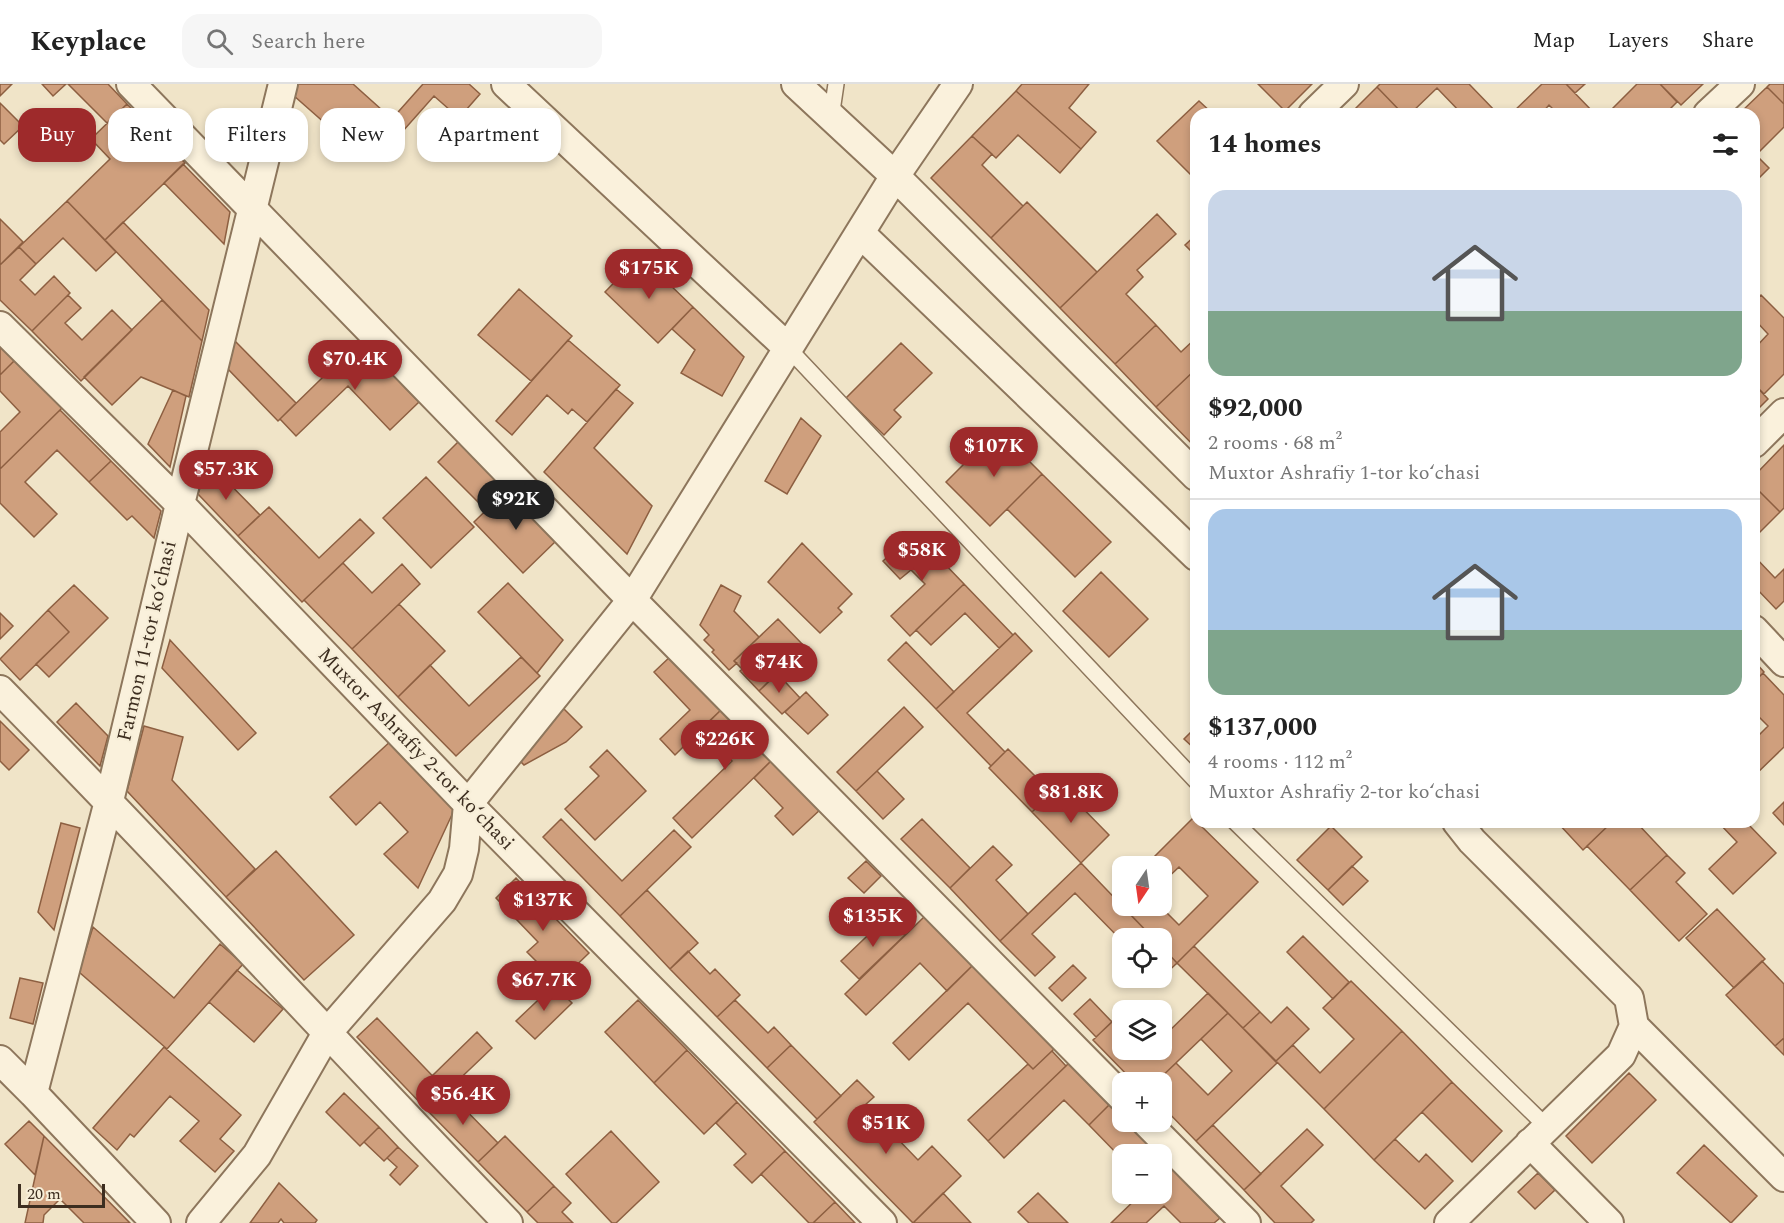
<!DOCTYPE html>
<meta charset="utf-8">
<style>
body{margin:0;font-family:Spectral,serif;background:#f6f6f6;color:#222;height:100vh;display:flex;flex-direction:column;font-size:22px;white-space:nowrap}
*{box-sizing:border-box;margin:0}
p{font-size:20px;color:#767676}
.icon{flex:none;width:33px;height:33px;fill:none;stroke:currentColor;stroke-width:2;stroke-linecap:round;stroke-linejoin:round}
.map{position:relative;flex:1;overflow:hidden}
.sheet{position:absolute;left:1190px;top:24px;width:570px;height:720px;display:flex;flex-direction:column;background:#fff;border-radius:18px;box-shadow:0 3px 9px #0003}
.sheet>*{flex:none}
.top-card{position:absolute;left:18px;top:24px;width:570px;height:54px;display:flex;gap:12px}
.needle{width:39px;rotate:193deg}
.tools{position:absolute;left:1112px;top:772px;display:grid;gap:12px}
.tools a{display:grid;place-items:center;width:60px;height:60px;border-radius:12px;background:#fff;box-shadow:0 3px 9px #0003;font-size:30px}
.scale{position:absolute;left:18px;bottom:15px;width:87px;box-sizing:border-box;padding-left:6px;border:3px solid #3d2e20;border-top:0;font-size:16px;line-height:21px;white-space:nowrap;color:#3d2e20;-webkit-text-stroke:4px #f7eed8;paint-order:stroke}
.price{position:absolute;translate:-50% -51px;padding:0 14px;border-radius:21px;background:#9e2a2b;color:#fff;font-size:20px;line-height:39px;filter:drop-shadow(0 2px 3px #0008)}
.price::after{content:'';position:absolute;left:50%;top:36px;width:18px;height:14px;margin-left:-9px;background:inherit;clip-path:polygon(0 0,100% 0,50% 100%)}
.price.active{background:#222;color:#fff}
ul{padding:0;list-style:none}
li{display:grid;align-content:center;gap:12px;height:318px;padding:0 18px}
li+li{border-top:2px solid #e0e0e0}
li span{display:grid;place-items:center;height:186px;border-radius:18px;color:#555}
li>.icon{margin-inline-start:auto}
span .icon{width:108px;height:108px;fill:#fffc;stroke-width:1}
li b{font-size:26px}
h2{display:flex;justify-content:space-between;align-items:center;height:72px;padding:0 18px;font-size:26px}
.chip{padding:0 21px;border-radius:18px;background:#fff;box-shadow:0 3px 9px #0003;font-size:21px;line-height:54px}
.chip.active{background:#9e2a2b;color:#fff}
header{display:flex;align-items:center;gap:36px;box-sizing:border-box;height:84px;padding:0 30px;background:#fff;border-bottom:2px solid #e0e0e0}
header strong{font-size:28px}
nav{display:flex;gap:33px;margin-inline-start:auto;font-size:21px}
.search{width:420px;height:54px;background:#f6f6f6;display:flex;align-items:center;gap:15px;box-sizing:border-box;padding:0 21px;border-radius:18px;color:#767676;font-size:22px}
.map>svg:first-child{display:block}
</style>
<header>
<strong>Keyplace</strong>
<div class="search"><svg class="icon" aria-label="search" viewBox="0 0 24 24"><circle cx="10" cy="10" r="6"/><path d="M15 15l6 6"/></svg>Search here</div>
<nav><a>Map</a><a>Layers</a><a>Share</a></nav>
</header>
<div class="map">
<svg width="1784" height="1139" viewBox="0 0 1784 1139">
<rect width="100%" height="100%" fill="#f0e4c8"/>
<!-- building -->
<path fill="#cf9f7d" stroke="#8d5f41" stroke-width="1.5" d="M0 0H12L0 12Z
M42 0H66L53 12Z
M68 0H108L127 20 107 39Z
M296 0H353L392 35 360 70 293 11Z
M423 0H469L480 10 459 34 434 12 395 56 383 45Z
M1022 0H1089L1069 24 1096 48 1081 65 1016 7Z
M1258 0H1312L1285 27Z
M1380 0H1469L1498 30H1462L1437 4 1410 30H1403L1377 3Z
M1542 0H1566L1595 30H1558L1549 21 1541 30H1511Z
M1566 0H1585L1575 9Z
M1637 0H1660L1677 18 1665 30H1607Z
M1660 0H1703L1681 21Z
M1770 0H1784V20L1767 3Z
M1377 3 1403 30H1350Z
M1767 3 1784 20V43L1756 71 1769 84 1755 98 1754 96V30H1739Z
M1016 7 1081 65 1060 89 1018 51 996 74 972 52Z
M1199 17 1213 30H1196V96L1157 57Z
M0 19 23 42 4 60 0 56Z
M127 20 185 79 105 156 67 117 110 75 91 55Z
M972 52 992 70 982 81 1023 122 991 154 931 94Z
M183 80 230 128 224 160 164 99Z
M67 117 116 168 96 187 63 154 36 180 19 163Z
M1027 118 1097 188 1060 224 991 154Z
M1157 130 1176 150 1137 186 1143 193 1126 210 1156 241 1115 280 1060 224Z
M0 135 23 158 0 181Z
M123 138 209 226 202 257 105 156Z
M1196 151V172L1185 161Z
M19 163 36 180 20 196 35 211 54 192 70 209 32 247 0 216V181Z
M640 172 693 223 658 259 605 208Z
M519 205 572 252 531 297 478 251Z
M68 211 81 224 65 239 82 256 112 226 132 246 81 297 32 247Z
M1761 211 1784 234V290L1764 310 1754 300V265L1768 250 1754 235V218Z
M162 216 202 257 189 313 141 293 112 321 84 293Z
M693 223 744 273 722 312 681 289 695 266 672 245Z
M1156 241 1181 268 1196 254V285L1156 323 1115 280Z
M568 256 620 301 587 338 572 325 568 330 547 311 512 351 496 337Z
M235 257 296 319 278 337 227 284Z
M360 257 419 318 390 346 348 302 296 352 280 335Z
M901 259 932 289 894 326 901 333 884 351 846 314Z
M0 261 15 276 0 291Z
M15 276 62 324 0 385V348L20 328 0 307V291Z
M1196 285V364L1156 323Z
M1754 300 1768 315 1754 329Z
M616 305 633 319 594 364 652 422 627 470 544 388Z
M173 306 186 312 170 383 148 360Z
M60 326 111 377 89 398 57 366 25 398 57 430 34 453 0 419V385Z
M801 334 821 352 787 410 765 397Z
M998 346 1042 390 990 442 946 398Z
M460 356 508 405 486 426 438 378Z
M1784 361V424L1780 428 1754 402V392Z
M111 377 161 427 154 454 132 432 127 436 89 398Z
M208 378 260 431 238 452 198 410Z
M1042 390 1111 458 1075 493 1007 425Z
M426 393 474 443 431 484 383 434Z
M1754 402 1780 428 1754 454Z
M508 405 557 456 523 489 474 438Z
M269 423 319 474 360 435 374 449 302 518 238 452Z
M914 448 964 500 910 552 891 532 925 500 911 486 900 495 883 477Z
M802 459 852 510 838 524 842 528 820 549 768 498Z
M1754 472 1775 494 1784 485V517L1776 525 1754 502Z
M343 479 372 509 402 480 420 500 352 565 304 516Z
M1101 488 1148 535 1109 573 1063 527Z
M508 499 563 556 537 589 478 528Z
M964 500 1013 551 999 564 965 529 931 561 916 546Z
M74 501 108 534 49 593 36 580 69 548 48 526Z
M721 501 741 512 734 527 759 553 734 577 737 579 729 586 712 568 714 566 704 556 709 551 700 541Z
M399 520 445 567 398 613 352 565Z
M48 526 69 548 20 596 0 575Z
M0 529 13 542 0 555Z
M778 535 805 563 759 607 740 587 742 585 734 577Z
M1015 549 1032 567 967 629 1005 668 991 682 936 625Z
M170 556 256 649 238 666 162 584Z
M906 558 954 608 936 625 888 576Z
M673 570 724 623 675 671 660 655 690 626 654 588Z
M521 573 540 592 456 672 398 613 430 581 469 622Z
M1754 577 1764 588 1754 598Z
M777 589 800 614 782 630 759 607Z
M1763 589 1784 611V663L1754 692V656L1768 642 1754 628V598Z
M806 608 828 631 808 650 785 628Z
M76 619 108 652 100 682 57 638Z
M561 622 582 643 566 658 524 681 512 669Z
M724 623 774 674 692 754 673 734 732 677 701 645Z
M904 623 923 643 856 707 837 688Z
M0 637 29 666 9 686 0 677Z
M144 642 183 653 172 696 255 785 226 813 127 707Z
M1196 643V666L1184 655Z
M393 655 456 722 418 804 384 770 408 748 380 718 356 741 330 713Z
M1008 665 1052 709 1032 728 989 684Z
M607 666 646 707 595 756 565 725 599 692 590 683Z
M774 674 822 724 793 751 775 732 783 724 754 694Z
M877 687 904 715 883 735 856 707Z
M1060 701 1109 751 1081 779 1032 728Z
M1784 718V741L1773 729Z
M1193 734 1258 798 1177 879 1161 862V855H1154L1122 822H1160L1179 841 1208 812 1179 783 1161 800V783H1144Z
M561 735 622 797 674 746 691 763 620 832 543 753Z
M922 735 970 784 950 804 901 755Z
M1557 738H1612L1583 766Z
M1612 738H1636L1667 771 1630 806 1587 762Z
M1718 738H1746L1776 769 1733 810 1709 785 1737 758Z
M61 739 80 744 54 846 38 828Z
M1331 742 1362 773 1328 806 1297 776Z
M993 762 1012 781 996 796 1028 830 1000 857 950 804Z
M276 767 354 851 304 896 226 813Z
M1667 771 1685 789 1676 798 1707 830 1679 857 1630 806Z
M866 777 881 792 864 809 848 794Z
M1081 779 1154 855H1122V857L1075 809 1032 850 1055 873 1035 892 1000 857Z
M1352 782 1368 797 1343 821 1328 806Z
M516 794 589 869 558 899 527 868 538 858 496 814Z
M1122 805V822L1114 813Z
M647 806 698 859 670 885 620 832Z
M1717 825 1765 875 1734 904 1686 854Z
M925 832 973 881 947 907 920 879 866 931 845 910Z
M887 833 905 851 859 895 841 877Z
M93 843 174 914 220 860 243 880 167 965 79 888Z
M1303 852 1349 898 1333 915 1287 868Z
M1161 862 1177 879 1159 896 1158 894H1161Z
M1194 862 1260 928 1243 944 1177 879Z
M688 867 710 890 715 885 740 911 717 933 670 885Z
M1762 877 1784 900V954L1775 962 1726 911Z
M973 881 1054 965 1033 985 968 919 909 976 893 959Z
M1073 881 1086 894 1062 917 1049 904Z
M237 886 283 925 254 958 209 918Z
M20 894 43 899 33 940 10 934Z
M1351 897 1402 947 1324 1025 1276 977 1293 961 1320 989 1354 955 1323 924Z
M554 901 572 919 535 955 516 937Z
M1208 909 1228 929 1155 999H1135L1093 956 1120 930 1122 932V966H1161V955Z
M1090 915 1112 938 1096 953 1074 930Z
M638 916 687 966 654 999 605 948Z
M735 916 768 949 774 943 791 961 767 984 717 933Z
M1287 923 1309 945 1276 977 1243 944 1260 928 1271 939Z
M1228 929 1277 979 1196 1057 1161 1021V999H1155L1176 979 1208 1011 1232 987 1201 955Z
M377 934 447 1007 427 1026 357 953Z
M1402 947 1452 998 1374 1076 1324 1025Z
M477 948 492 964 447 1007 432 992Z
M1784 954V971L1775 962Z
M791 961 841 1012 817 1035 767 984Z
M164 963 241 1031 220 1055 234 1067 215 1088 180 1057 199 1037 170 1012 134 1053 130 1050 117 1066 93 1044Z
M687 966 737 1018 704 1050 654 999Z
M1052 967 1066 982 988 1057 968 1036 1028 980 1033 985Z
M1069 979 1110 1020 1089 1041 1064 1016 1004 1074 988 1057Z
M1629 989 1656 1016 1592 1079 1566 1052Z
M857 996 874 1013 865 1021 918 1076 932 1062 961 1092 913 1139 814 1038Z
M1452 998 1502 1047 1472 1078 1422 1028Z
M447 1007 498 1059 478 1078 427 1026Z
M344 1009 379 1043 360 1062 326 1028Z
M737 1018 785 1067 752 1099 734 1081 746 1070 716 1039Z
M1110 1020 1122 1033V1038H1127L1159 1071H1122V1075L1089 1041Z
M29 1037 44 1052 35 1091 5 1060Z
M1213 1041 1261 1090 1244 1106 1196 1057Z
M379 1043 398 1063 384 1077 364 1058Z
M1307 1045 1323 1061 1281 1102 1314 1136 1311 1139H1275L1244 1106Z
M611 1047 659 1098 616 1139H612L566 1090Z
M44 1052 130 1139H84L60 1115 44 1131 43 1139H25Z
M505 1052 554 1102 527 1128 478 1078Z
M1395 1055 1419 1078 1426 1070 1453 1097 1425 1125 1374 1076Z
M1704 1061 1757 1112 1731 1139 1677 1089Z
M398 1063 418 1082 400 1101 390 1091 397 1083 387 1074Z
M785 1067 835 1118 813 1139H809L761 1090Z
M1161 1074 1170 1082 1161 1091Z
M1170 1082 1220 1134 1214 1139H1181L1164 1122 1146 1139H1111L1141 1110H1161V1091Z
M1538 1089 1555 1106 1535 1125 1518 1108Z
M279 1099 317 1136 315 1139H284L281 1135 278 1139H250Z
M554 1102 571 1119 562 1128 573 1139H538L527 1128Z
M943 1109 971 1139H913Z
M1038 1109 1068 1139H1029L1018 1128Z
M835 1118 855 1139H813Z"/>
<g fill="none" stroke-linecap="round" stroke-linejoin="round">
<defs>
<path id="service" d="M831 34 836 0
M788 264 1196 697
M1235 738 1547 1043"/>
<path id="minor" d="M131 0 632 516 1122 1013
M506 0 788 264
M796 0 895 92 1196 392
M1313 30 1344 0
M1708 30 1740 0
M860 149 1196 472
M0 242 180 420 468 720 882 1139
M1754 359 1784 329
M1754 546 1784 578
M0 606C172 781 338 962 508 1139
M1634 942 1784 1093
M0 976 33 1009 156 1139
M33 1009 109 717 180 420 283 0
M1146 1038 1246 1139
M1530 1059 1609 1139
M201 1139 257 1071 327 949 442 817 458 790 464 765 468 720 632 516 895 92 958 0
M1449 1139 1621 971 1634 942 1629 914 1472 757 1457 738"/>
</defs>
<!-- service casing -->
<use href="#service" stroke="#8d765c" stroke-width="18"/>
<!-- minor casing -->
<use href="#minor" stroke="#8d765c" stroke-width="32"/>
<!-- service -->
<use href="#service" stroke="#faf1dc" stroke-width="15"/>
<!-- minor -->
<use href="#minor" stroke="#faf1dc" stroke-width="28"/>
</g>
<g text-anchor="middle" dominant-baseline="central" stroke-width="4.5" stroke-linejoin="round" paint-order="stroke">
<!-- street labels -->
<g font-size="20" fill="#3d2e20" stroke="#f7eed8">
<text transform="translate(147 557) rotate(-77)">Farmon 11-tor koʻchasi</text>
<text transform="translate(416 665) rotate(46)">Muxtor Ashrafiy 2-tor koʻchasi</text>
</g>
</g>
</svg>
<div class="tools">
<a><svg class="needle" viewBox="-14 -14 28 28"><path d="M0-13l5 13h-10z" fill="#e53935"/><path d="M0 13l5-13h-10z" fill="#767676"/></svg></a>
<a><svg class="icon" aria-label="locate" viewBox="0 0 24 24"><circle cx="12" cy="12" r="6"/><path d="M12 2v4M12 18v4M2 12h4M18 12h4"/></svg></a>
<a><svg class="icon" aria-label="layers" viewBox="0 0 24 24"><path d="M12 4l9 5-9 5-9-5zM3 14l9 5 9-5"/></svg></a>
<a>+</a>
<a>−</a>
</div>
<div class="scale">20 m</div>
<b class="price" style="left:649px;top:216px">$175K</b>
<b class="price" style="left:355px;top:307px">$70.4K</b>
<b class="price" style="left:994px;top:394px">$107K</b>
<b class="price" style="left:226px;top:417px">$57.3K</b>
<b class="price active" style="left:516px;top:447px">$92K</b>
<b class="price" style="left:922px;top:498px">$58K</b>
<b class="price" style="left:779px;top:610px">$74K</b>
<b class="price" style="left:725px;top:687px">$226K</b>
<b class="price" style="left:1071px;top:740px">$81.8K</b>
<b class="price" style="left:543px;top:848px">$137K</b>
<b class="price" style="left:873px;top:864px">$135K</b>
<b class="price" style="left:544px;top:928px">$67.7K</b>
<b class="price" style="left:463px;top:1042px">$56.4K</b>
<b class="price" style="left:886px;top:1071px">$51K</b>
<div class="top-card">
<a class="chip active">Buy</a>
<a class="chip">Rent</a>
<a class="chip">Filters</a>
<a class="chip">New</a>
<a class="chip">Apartment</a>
</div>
<section class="sheet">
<h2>14 homes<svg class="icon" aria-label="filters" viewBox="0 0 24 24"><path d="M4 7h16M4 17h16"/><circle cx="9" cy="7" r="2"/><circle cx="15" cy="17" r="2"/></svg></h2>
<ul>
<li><span style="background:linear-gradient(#c9d6e8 65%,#7fa58c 0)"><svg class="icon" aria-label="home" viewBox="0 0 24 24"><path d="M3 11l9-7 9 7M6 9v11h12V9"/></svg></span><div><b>$92,000</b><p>2 rooms · 68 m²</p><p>Muxtor Ashrafiy 1-tor koʻchasi</p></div></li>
<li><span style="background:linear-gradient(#a9c7e8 65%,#7fa58c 0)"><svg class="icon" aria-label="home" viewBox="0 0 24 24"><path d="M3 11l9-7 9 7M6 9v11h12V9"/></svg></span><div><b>$137,000</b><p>4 rooms · 112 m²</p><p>Muxtor Ashrafiy 2-tor koʻchasi</p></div></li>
</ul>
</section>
</div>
